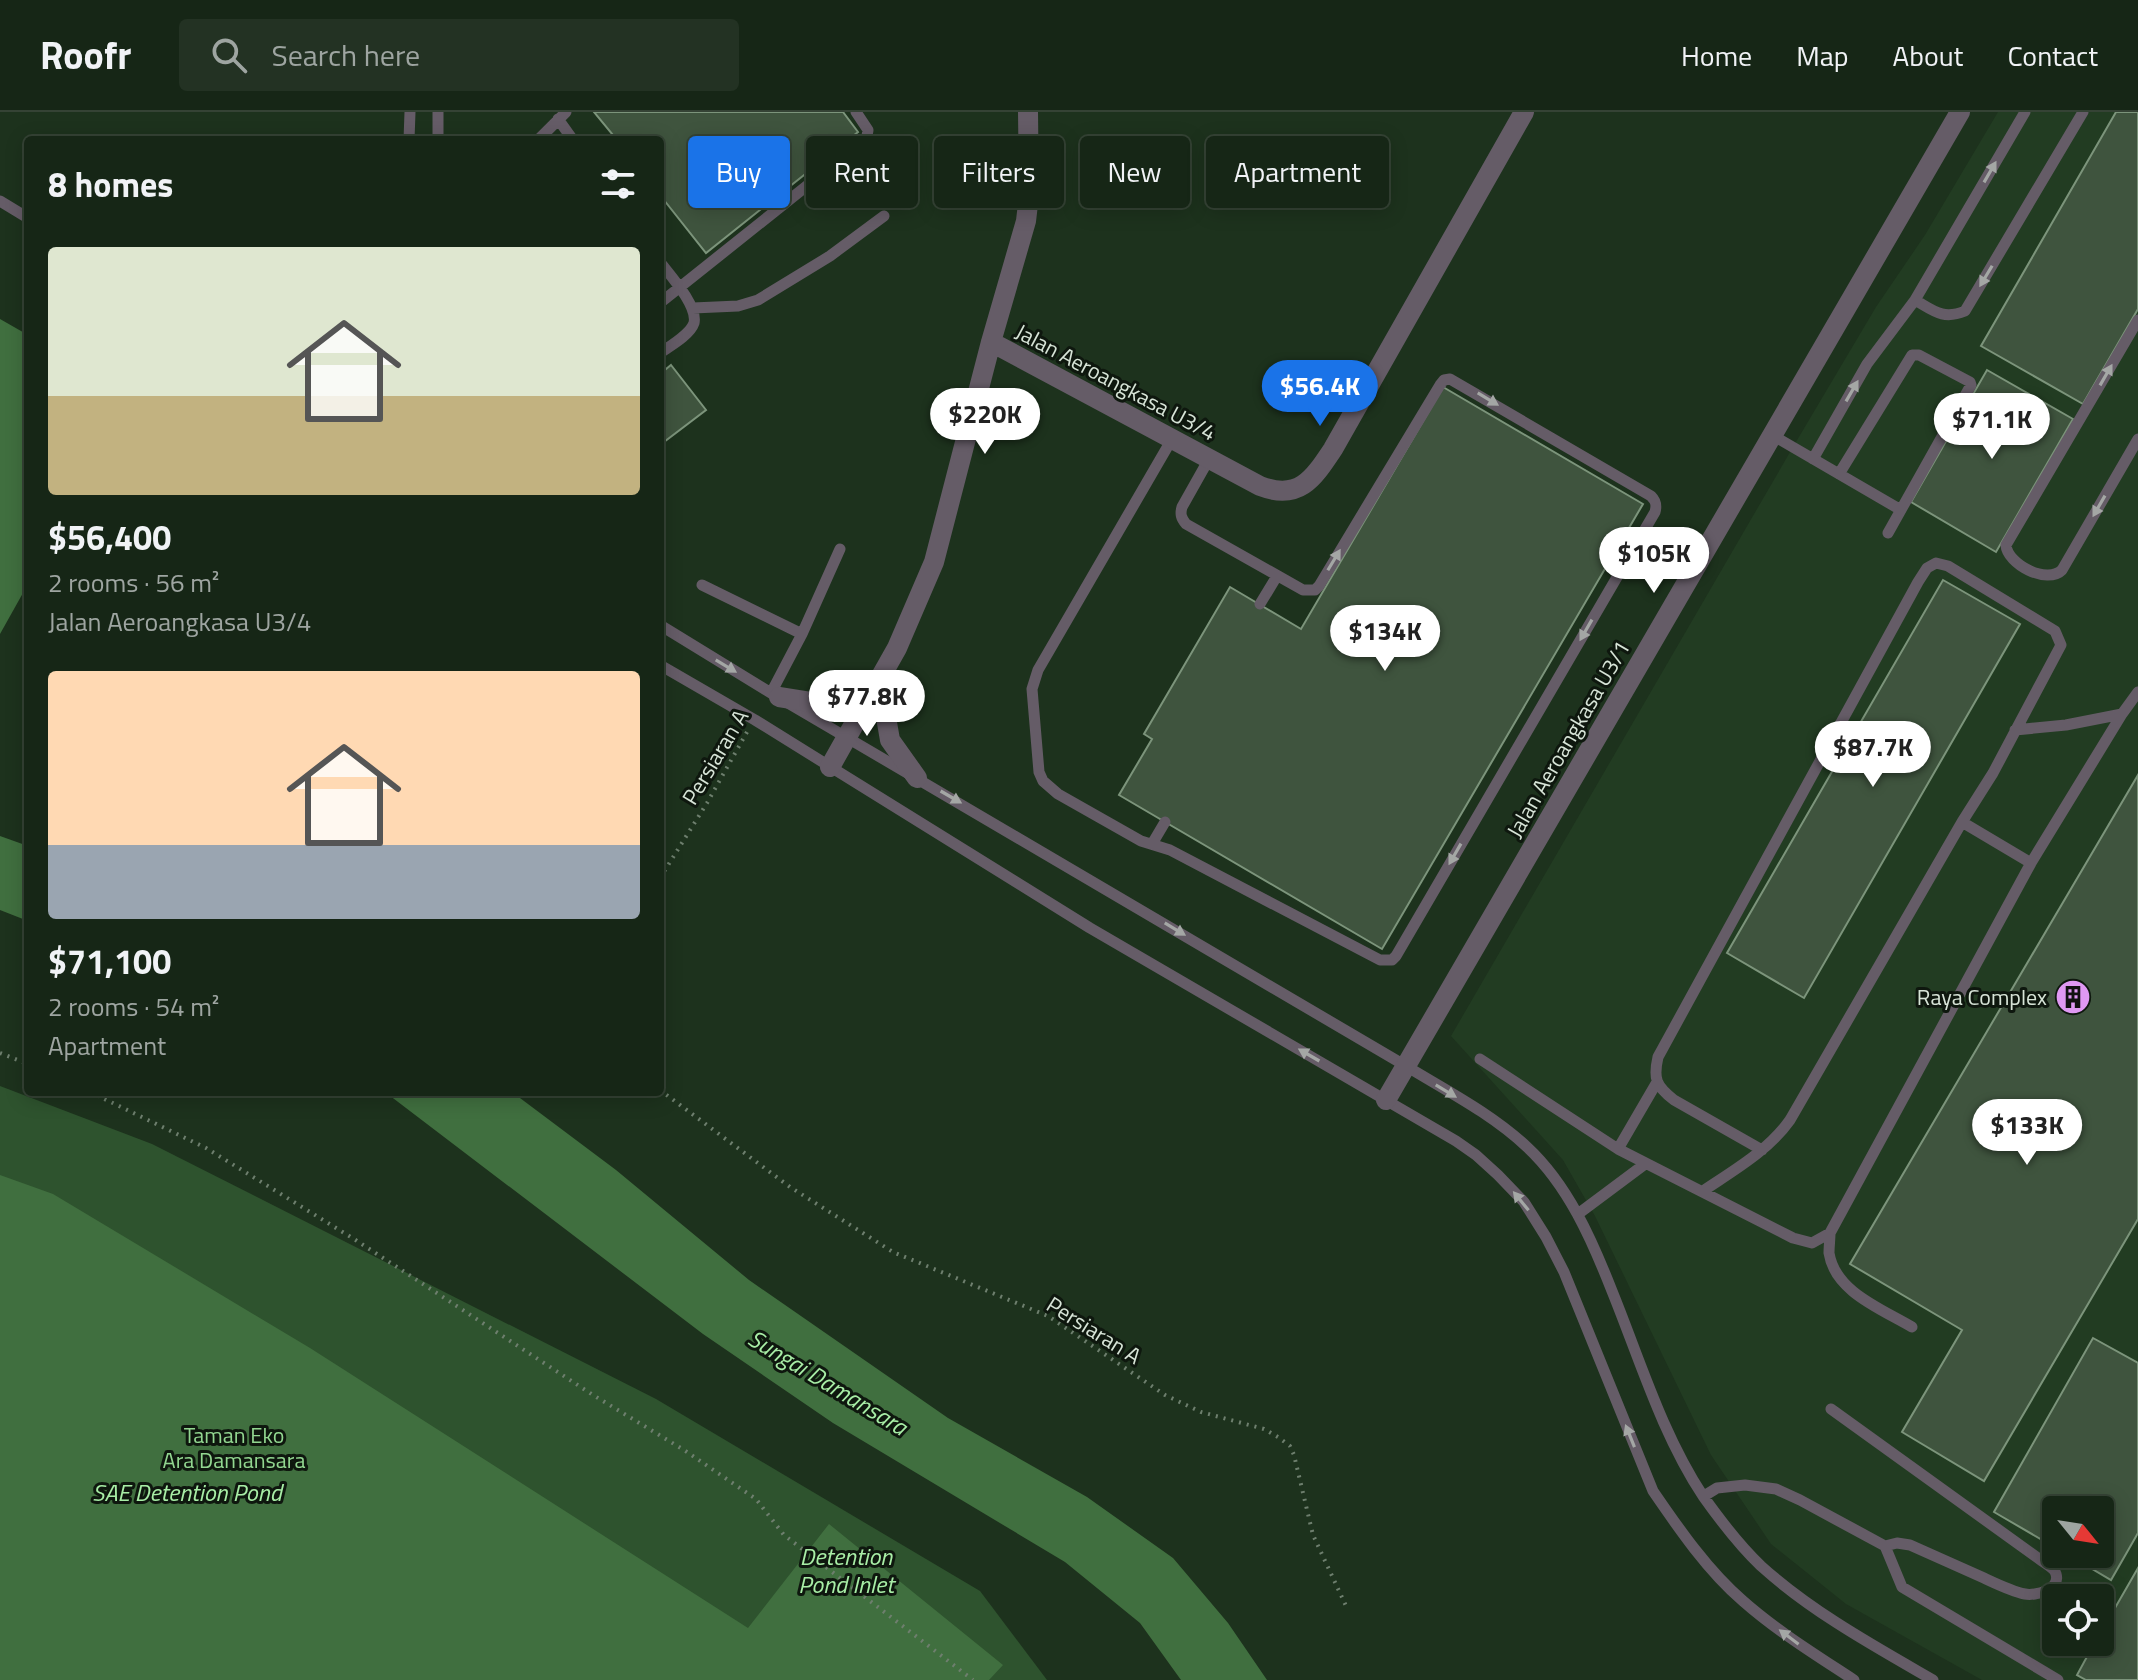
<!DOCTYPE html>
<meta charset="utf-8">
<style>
body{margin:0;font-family:"Titillium Web",sans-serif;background:#233223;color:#f1f3f6;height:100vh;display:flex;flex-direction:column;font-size:30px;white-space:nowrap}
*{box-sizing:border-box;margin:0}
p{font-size:26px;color:#9ea5a1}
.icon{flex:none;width:44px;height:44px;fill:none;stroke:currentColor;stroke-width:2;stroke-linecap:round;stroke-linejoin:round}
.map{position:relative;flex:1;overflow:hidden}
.sheet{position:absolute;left:24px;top:24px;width:640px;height:960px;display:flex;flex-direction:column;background:#162616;border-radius:8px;box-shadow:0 4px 20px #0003,0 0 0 2px #354335}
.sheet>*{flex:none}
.top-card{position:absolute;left:688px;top:24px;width:760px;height:72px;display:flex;gap:16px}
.needle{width:52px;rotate:120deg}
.buttons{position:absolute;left:2042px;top:1384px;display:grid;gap:16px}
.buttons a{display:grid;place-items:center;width:72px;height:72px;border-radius:8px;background:#162616;box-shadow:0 4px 20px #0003,0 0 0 2px #354335;font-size:40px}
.price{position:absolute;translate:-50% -68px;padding:0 18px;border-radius:28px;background:#fff;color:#222;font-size:26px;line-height:52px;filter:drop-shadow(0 2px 4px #0008)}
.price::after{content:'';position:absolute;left:50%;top:48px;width:24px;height:18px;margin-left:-12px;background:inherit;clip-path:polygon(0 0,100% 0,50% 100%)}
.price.on{background:#1a73e8;color:#fff}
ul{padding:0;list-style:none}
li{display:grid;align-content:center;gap:16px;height:424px;padding:0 24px}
li span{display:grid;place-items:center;height:248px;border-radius:8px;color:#555}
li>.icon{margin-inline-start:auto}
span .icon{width:144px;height:144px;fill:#fffc;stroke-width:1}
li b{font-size:34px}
h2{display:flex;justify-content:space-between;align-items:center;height:96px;padding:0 24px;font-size:34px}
.chip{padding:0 28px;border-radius:8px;background:#162616;box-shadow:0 4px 20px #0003,0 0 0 2px #354335;font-size:28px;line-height:72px}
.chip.on{background:#1a73e8;color:#fff}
header{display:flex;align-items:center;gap:48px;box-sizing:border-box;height:112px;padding:0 40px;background:#162616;border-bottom:2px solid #354335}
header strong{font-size:38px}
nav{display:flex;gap:44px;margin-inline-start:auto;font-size:28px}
.search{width:560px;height:72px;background:#233223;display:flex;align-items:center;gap:20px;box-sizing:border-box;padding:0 28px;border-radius:8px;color:#9ea5a1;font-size:30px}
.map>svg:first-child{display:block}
</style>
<header>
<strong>Roofr</strong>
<div class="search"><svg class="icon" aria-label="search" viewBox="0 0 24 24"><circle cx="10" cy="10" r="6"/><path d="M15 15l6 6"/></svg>Search here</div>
<nav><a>Home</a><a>Map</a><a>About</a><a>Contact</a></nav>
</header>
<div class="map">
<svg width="2138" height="1568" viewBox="0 0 2138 1568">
<rect width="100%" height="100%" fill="#1d321d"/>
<!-- built -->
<path fill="#223c22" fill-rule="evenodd" d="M1998 0H2138V1568H1982L1846 1492 1771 1432 1711 1343 1595 1104 1563 1048 1451 924 1793 335 1876 195 1925 123ZM2056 1398H2100V1442H2056ZM2056 1486H2100V1530H2056Z"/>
<!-- green -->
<path fill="#2e532e" d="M0 974 152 1032 656 1287 980 1479 1047 1568H0Z"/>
<!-- water -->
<path fill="#406f3f" d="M0 207 28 223V472L0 522Z
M0 724 28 734V809L0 798Z
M385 980H512L616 1058 749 1168 948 1306 1087 1385 1173 1446 1228 1511 1267 1568H1181L1140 1511 1065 1450 833 1311 703 1222Z
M0 1063 53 1082 310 1236 748 1516 829 1412 1003 1553 989 1568H0Z"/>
<!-- building -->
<path fill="#3f543e" stroke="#7c947b" stroke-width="2" d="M594 0H843L858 20 706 141 660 83V28H617Z
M2116 0H2138V197L2083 292 1981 234Z
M671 253 706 298 660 333V262Z
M1987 258 2073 307 1996 440 1911 390Z
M1443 275 1643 392 1382 837 1119 683 1152 627 1144 622 1230 475 1301 517Z
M1943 468 2020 512 1804 886 1727 841Z
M2138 663V1107L1984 1369 1902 1320 1962 1218 1850 1152Z
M2093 1226 2138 1251V1421L2111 1468 2067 1442H2100V1398H2056V1436L1994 1400Z
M2138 1456V1568H2086L2077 1563 2095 1530H2100V1522Z"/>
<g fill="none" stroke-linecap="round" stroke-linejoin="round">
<!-- path -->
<path stroke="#6e7f6e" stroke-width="4" stroke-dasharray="2 6" stroke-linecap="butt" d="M660 766 707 691 747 620
M0 941 28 952
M660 978 790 1075 893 1140 1048 1204 1165 1283 1201 1300 1264 1317 1278 1325 1290 1334 1294 1343 1313 1423 1346 1494
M90 980 206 1036 354 1127 593 1283 684 1338 756 1387 784 1423 973 1568"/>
<!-- lane -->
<path stroke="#655c67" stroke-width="11" d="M558 7 573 28
M409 28 410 0
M438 28V0
M538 28 566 0
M0 89 28 106
M660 150C670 163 698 194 694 211 690 223 670 234 660 241
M1915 188C1934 199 1943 208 1965 199L2083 0
M660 191 863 29 867 24 868 18 856 0
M693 196 738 194 758 188 830 144 884 104
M2138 208 2006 433C2007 452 2047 473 2062 458L2138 327
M1772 323 1901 398
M1172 327 1038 558 1032 577 1039 660 1043 669 1058 682 1141 729 1170 738 1380 848H1392L1396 844 1655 400C1657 393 1656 389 1651 384L1450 267 1444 268 1440 273 1319 474 1315 478H1303L1186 412C1181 406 1180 402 1182 395L1209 347
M1813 347 1867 252 1915 188 2025 0
M1839 362 1912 243H1919L1970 270 1971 273 1888 421
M702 473 802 522
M1260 492 1277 464
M660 513 771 581 1406 954C1447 979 1492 1002 1527 1035 1568 1073 1592 1128 1612 1179 1640 1248 1662 1322 1703 1384 1720 1408 1740 1434 1761 1454 1812 1500 1874 1534 1933 1568
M660 553 755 608 1090 816 1456 1029 1476 1043 1498 1063 1524 1090 1546 1125 1564 1160 1653 1379C1679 1417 1708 1459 1743 1489 1777 1519 1816 1543 1854 1568
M771 581 802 522 840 437
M2015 618 2066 613 2122 602
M1962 710 2031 751
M1152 732 1165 710
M1480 947 1618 1037 1793 1126 1812 1131 1830 1121 2031 751 2122 602 2138 580
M1618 1037 1657 970
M1703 1079C1734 1058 1768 1039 1790 1008L1962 710 1993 661 2061 533 2055 519 1948 454 1936 451 1927 456 1918 470 1658 945C1653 967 1656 974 1674 988L1762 1038
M1578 1102 1645 1052
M1830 1121C1830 1127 1829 1135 1829 1141 1835 1180 1882 1197 1912 1215
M1831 1297 2042 1449C2046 1452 2055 1457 2056 1462 2061 1478 2035 1484 2025 1482 2011 1479 1997 1472 1984 1466 1959 1455 1935 1444 1910 1433L1897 1431 1885 1434
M1704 1384 1717 1376 1745 1373 1776 1377 1800 1388 1885 1434 1902 1475 2058 1568"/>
<!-- street -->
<path stroke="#655c67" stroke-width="20" d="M991 230 1260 374C1299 389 1313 367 1333 337L1524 0
M883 563 886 605 890 628 917 666
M779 585 823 592 856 583 877 568
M830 655 897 536 934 450 991 230 1026 109 1029 83 1028 0
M1386 988 1960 0"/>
</g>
<!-- one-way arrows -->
<defs><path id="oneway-solid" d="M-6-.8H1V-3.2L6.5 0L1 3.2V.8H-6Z" transform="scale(2)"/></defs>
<g fill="#a4a7a5">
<use href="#oneway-solid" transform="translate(1990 60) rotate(-60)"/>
<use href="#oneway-solid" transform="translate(1986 164) rotate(121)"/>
<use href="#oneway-solid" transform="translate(2106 263) rotate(-60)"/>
<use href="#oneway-solid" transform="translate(1852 279) rotate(-60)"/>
<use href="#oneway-solid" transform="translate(1488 287) rotate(31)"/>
<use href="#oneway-solid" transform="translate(2099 394) rotate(120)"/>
<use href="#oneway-solid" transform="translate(1334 448) rotate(-59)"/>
<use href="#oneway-solid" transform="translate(1586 518) rotate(120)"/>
<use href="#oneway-solid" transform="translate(726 554) rotate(31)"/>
<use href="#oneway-solid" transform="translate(951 685) rotate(30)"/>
<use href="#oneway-solid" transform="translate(1455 742) rotate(120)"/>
<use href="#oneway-solid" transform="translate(1175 817) rotate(31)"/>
<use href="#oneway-solid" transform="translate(1309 943) rotate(-150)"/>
<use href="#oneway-solid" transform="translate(1446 979) rotate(31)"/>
<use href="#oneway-solid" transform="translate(1521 1089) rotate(-129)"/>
<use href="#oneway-solid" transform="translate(1630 1324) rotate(-112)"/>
<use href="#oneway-solid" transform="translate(1789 1525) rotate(-143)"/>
</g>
<!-- icons -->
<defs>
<symbol id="building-disc" viewBox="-11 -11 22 22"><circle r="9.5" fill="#df98f2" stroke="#0e170e"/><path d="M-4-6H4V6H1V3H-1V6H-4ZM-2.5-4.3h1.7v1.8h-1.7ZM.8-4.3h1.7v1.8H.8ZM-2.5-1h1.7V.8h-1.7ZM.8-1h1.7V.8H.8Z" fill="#111"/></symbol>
</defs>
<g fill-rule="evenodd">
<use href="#building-disc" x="2053" y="865" width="40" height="40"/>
</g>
<g text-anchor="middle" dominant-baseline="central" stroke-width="6" stroke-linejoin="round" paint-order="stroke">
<!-- street labels -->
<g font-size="22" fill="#d7e4d7" stroke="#0e170e">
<text transform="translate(1116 270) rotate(28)">Jalan Aeroangkasa U3/4</text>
<text transform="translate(1568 627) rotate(-60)">Jalan Aeroangkasa U3/1</text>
<text transform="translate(715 645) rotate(-59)">Persiaran A</text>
<text transform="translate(1094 1218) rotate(32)">Persiaran A</text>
</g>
<!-- poi labels -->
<g font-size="22" fill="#d7e4d7" stroke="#0e170e" text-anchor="end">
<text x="2047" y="885">Raya Complex</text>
</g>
<!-- park labels -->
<g font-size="22" fill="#92d790" stroke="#0e170e">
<text x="234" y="1323">Taman Eko<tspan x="234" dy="25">Ara Damansara</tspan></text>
</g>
<!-- water labels -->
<g font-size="24" font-style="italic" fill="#a8eea6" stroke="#0e170e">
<text transform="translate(828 1270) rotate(31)">Sungai Damansara</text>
<text x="187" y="1380">SAE Detention Pond</text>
<text x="846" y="1444">Detention<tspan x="846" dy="28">Pond Inlet</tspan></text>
</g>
</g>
</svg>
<div class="buttons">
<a><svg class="needle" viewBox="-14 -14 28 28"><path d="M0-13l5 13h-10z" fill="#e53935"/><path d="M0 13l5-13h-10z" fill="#9ea5a1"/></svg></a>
<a><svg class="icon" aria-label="locate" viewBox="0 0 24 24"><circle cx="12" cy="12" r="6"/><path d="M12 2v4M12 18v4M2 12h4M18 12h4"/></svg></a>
</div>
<b class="price on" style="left:1320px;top:316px">$56.4K</b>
<b class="price" style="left:985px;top:344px">$220K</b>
<b class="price" style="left:1992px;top:349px">$71.1K</b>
<b class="price" style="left:1654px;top:483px">$105K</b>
<b class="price" style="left:1385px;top:561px">$134K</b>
<b class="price" style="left:867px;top:626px">$77.8K</b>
<b class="price" style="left:1873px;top:677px">$87.7K</b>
<b class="price" style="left:2027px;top:1055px">$133K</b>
<div class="top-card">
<a class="chip on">Buy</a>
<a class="chip">Rent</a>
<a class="chip">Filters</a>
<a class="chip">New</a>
<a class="chip">Apartment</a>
</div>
<section class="sheet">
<h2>8 homes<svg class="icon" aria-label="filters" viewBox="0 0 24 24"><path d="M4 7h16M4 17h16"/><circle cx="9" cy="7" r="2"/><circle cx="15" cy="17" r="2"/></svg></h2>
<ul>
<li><span style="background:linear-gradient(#dfe7d0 60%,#c2b280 0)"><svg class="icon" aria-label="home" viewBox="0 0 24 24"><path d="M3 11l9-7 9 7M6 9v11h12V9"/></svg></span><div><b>$56,400</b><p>2 rooms · 56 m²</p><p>Jalan Aeroangkasa U3/4</p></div></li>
<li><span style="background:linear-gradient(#ffd9b3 70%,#9aa5b1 0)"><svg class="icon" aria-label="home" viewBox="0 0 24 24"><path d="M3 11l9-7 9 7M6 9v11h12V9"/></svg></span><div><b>$71,100</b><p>2 rooms · 54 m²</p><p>Apartment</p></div></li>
</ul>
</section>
</div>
